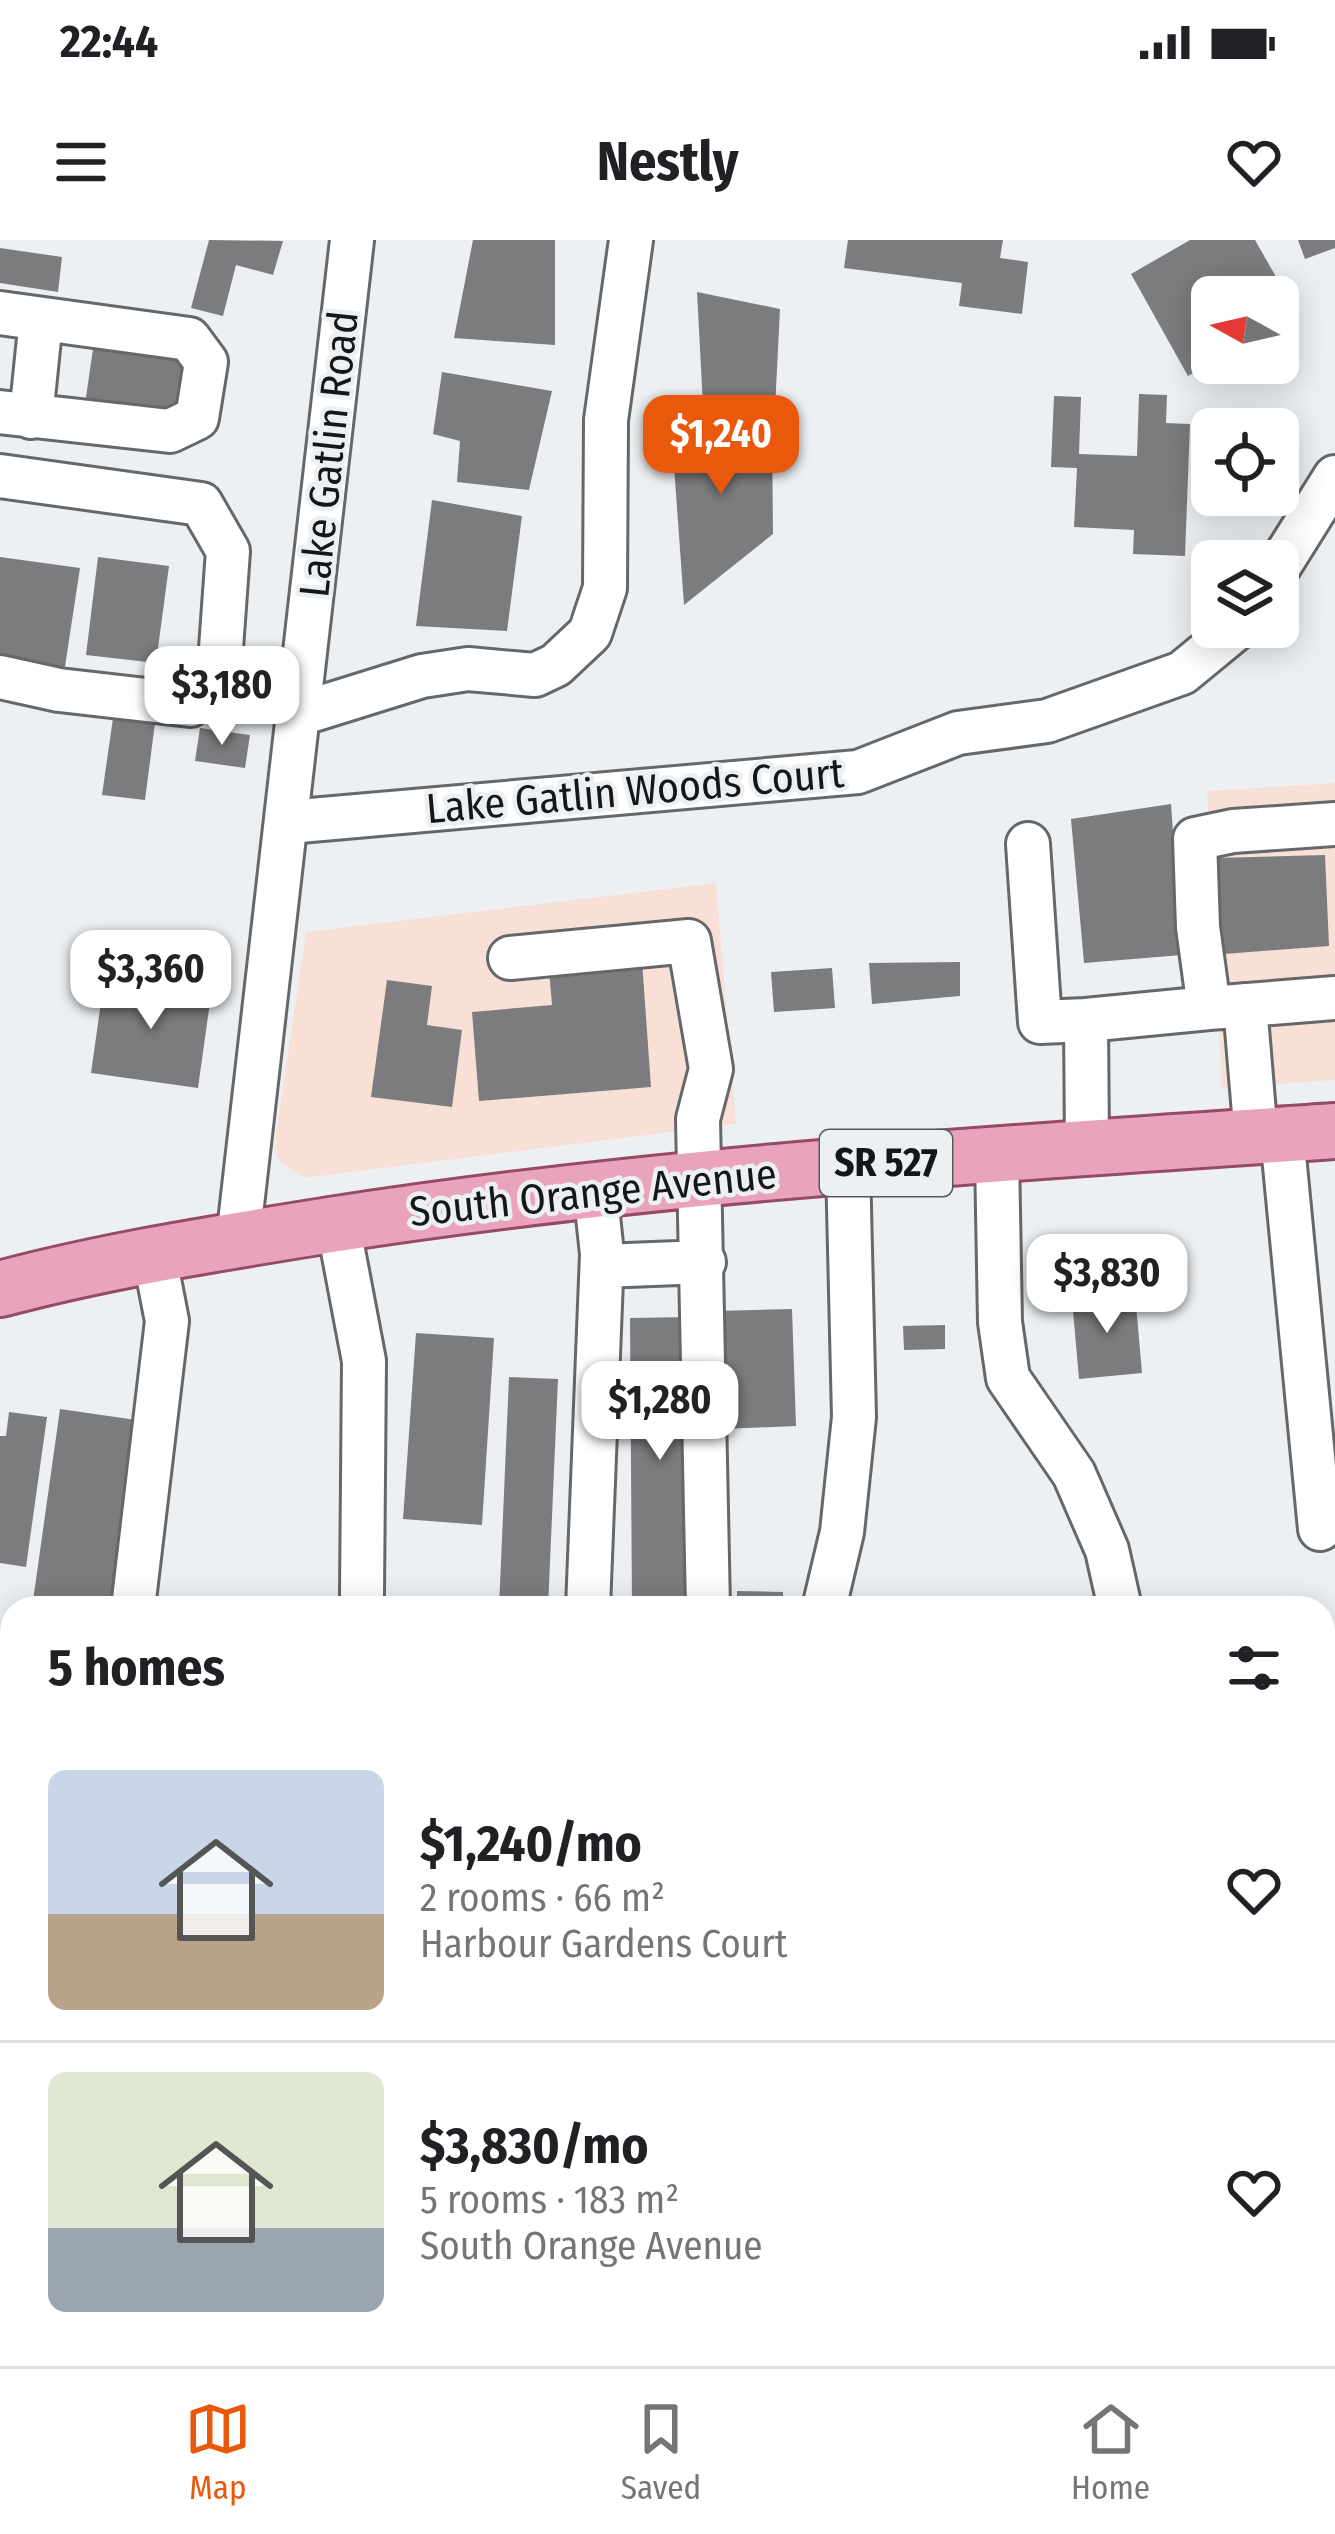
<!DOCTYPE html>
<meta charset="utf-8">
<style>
body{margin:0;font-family:"Fira Sans Condensed",sans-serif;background:#f2f2f2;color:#202124;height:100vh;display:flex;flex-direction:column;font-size:45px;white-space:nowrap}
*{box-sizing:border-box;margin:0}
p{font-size:39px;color:#757577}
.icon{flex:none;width:66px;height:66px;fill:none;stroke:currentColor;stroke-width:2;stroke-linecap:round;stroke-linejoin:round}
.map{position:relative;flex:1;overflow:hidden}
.panel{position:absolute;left:0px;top:1356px;width:1335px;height:771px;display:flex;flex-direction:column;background:#fff;border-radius:36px 36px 0 0;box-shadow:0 6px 30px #0003}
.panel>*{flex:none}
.needle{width:78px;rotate:278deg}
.fabs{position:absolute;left:1191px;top:36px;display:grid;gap:24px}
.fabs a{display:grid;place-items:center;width:108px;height:108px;border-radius:18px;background:#fff;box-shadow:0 6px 30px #0003;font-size:60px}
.price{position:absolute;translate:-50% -102px;padding:0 27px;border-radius:24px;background:#fff;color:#222;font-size:39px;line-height:78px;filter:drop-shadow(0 3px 6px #0008)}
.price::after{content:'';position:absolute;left:50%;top:72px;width:36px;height:27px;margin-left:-18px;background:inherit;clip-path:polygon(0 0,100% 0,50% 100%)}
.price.current{background:#ea580c;color:#fff}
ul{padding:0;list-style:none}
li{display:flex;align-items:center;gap:36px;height:300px;padding:0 48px}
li+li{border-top:3px solid #e0e0e0}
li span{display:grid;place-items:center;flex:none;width:336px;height:240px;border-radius:18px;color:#555}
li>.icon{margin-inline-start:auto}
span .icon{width:144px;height:144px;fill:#fffc;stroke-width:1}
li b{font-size:51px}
h2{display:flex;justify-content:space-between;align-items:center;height:144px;padding:0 48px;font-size:51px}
.status{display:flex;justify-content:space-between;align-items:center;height:84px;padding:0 60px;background:#fff;direction:ltr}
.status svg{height:33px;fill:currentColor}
header{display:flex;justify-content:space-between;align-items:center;height:156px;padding:0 48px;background:#fff;font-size:54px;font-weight:700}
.dock{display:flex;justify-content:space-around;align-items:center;height:168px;border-top:3px solid #e0e0e0;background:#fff;font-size:33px;color:#757577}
.dock a{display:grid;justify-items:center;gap:6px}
.dock .current{color:#ea580c}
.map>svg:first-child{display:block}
</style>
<div class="status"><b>22:44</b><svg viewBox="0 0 49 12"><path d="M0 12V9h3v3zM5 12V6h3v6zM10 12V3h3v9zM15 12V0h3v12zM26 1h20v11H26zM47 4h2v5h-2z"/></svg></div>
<header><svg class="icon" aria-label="menu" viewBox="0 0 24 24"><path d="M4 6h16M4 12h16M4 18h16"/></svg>Nestly<svg class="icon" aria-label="heart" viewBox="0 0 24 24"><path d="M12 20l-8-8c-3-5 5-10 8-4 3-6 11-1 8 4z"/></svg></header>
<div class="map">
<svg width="1335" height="2126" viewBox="0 0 1335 2126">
<rect width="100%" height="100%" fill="#edf0f2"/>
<!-- commercial -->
<path fill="#f8e0d7" d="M1335 543V840L1222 848 1207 551Z
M716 643 736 884 304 938 282 923 275 913 276 894 306 692Z"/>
<!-- green -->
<path fill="#c1e9d1" d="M0 1840H12V2115H574L658 2126H0Z"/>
<!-- building -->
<path fill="#7c7c7e" d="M209 0 283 1 273 35 236 25 223 76 191 68Z
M473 0H555V105L454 98Z
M848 0H1003L1000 18 1028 22 1022 74 959 66 962 43 844 28Z
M1190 0H1255L1279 42 1252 57H1212V122L1188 136 1131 34Z
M1298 0H1335V8L1305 19Z
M0 8 62 17 58 52 0 43Z
M697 52 780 69 775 169 703 166Z
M95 95 193 109 183 185 84 171Z
M442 132 552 151 529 250 457 242 460 201 433 194Z
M1139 154 1167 155 1166 183 1190 184 1185 316 1133 314 1134 290 1074 287 1077 228 1051 227 1054 156 1081 157 1079 214 1137 216Z
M671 184H772L773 294 684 365Z
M432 260 522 276 507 391 416 386Z
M0 317 80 328 64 433 0 424Z
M98 317 169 326 156 423 86 415Z
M113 478 155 483 145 560 102 555Z
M200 488 250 495 245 528 195 521Z
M1171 564 1182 715 1084 723 1071 579Z
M1325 615 1329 706 1224 714 1215 618Z
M642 721 651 847 479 861 472 772 552 765 549 729Z
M960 722V756L872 764 869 723Z
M135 723 169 728 165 755 210 762 198 848 91 833 103 748 131 752Z
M832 728 835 768 774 772 771 732Z
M387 740 432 746 427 785 462 790 452 867 371 857Z
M1135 1053 1142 1133 1079 1139 1072 1059Z
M792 1069 796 1186 722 1189 717 1071Z
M687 1077 690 1368H632L630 1078Z
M945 1085V1109L904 1110 903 1086Z
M416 1093 494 1098 482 1285 403 1279Z
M509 1137 558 1139 548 1368H499Z
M60 1169 143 1181 116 1368H32Z
M9 1172 47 1177 26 1327 0 1323V1196H6Z
M737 1351 783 1352V1368H737Z
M885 1357 967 1358V1368H885Z
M9 1528H12V1692L0 1690V1593Z"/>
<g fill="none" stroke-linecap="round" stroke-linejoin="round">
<defs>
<path id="minor" d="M0 73 189 99 206 122 197 178 170 191 0 172
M31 177 41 79
M0 236 201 264 228 311 220 422 190 465 59 450 0 437
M1278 328 1335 237
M300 474 422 436 468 429 535 435 556 425 590 393 605 348 606 180 631 0
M288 582 858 532 958 493 1047 481 1182 433 1238 387
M1335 584 1233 591 1195 599 1198 687 1209 768 1335 758
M1028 604 1040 782 1086 780
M510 718 689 701 711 829 698 879 708 1368
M1245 765 1256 897
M1282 895 1320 1289
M1087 908 1086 780 1209 768
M997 915 1000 1082 1008 1138 1074 1234 1107 1310 1120 1368
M338 984 364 1121 362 1354
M238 1000 352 0
M602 1026 704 1022
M133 1368 167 1081 154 1014
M588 1368 602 1014 595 948
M824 1368 842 1292 854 1177 848 925"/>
<path id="major" d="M0 1049C108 1020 219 1003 330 985 663 933 999 914 1335 891"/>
</defs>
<!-- minor casing -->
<use href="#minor" stroke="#656769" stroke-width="48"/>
<!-- major casing -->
<use href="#major" stroke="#964b64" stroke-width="60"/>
<!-- path -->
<path stroke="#8e9092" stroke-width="6" stroke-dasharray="12 6" stroke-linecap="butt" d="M0 2083 12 2084
M210 2115 296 2126"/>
<!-- minor -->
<use href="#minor" stroke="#fff" stroke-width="42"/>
<!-- major -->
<use href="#major" stroke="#e9a4bb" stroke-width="54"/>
<defs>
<path id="rail" d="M1323 1674 1335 1673
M1323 1699 1335 1698
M0 1768 12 1767
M0 1793 12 1792"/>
</defs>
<!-- rail casing -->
<use href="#rail" stroke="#353637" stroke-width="14"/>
<!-- rail -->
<use href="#rail" stroke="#edf0f2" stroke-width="9" stroke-dasharray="27" stroke-linecap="butt"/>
</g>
<g text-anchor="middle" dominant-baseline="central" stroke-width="9" stroke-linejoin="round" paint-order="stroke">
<!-- shield labels -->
<rect fill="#edf0f2" stroke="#565759" stroke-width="3" x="820" y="890" width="132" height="66" rx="9"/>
<g font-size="39" font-weight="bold" fill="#151617">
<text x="886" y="923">SR 527</text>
</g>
<!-- street labels -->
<g font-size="42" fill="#151617" stroke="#edf0f2">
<text transform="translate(329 214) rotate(-84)">Lake Gatlin Road</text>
<text transform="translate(635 551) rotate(-5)">Lake Gatlin Woods Court</text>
<text transform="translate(593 953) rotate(-6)">South Orange Avenue</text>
</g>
</g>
</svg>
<div class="fabs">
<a><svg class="needle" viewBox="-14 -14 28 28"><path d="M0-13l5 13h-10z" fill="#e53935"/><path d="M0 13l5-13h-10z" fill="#757577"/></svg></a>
<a><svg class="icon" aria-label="locate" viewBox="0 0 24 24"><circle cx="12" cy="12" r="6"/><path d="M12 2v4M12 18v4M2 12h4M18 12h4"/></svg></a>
<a><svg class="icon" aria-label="layers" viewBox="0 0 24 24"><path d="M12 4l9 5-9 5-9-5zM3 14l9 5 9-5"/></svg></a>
</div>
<b class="price current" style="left:721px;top:257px">$1,240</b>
<b class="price" style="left:222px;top:508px">$3,180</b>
<b class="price" style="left:151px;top:792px">$3,360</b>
<b class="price" style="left:1107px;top:1096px">$3,830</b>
<b class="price" style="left:660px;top:1223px">$1,280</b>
<section class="panel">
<h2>5 homes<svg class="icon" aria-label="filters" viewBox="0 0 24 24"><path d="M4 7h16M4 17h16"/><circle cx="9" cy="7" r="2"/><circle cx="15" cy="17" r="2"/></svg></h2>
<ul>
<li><span style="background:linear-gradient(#c9d6e8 60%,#b9a48a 0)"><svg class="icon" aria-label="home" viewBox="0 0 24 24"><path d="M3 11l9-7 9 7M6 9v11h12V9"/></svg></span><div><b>$1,240/mo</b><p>2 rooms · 66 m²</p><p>Harbour Gardens Court</p></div><svg class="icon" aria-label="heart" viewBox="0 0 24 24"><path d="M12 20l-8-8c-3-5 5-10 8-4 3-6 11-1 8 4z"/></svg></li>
<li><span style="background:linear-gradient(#dfe7d0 65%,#9aa5b1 0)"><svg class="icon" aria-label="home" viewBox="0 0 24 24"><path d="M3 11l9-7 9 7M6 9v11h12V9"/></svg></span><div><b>$3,830/mo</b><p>5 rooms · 183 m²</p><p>South Orange Avenue</p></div><svg class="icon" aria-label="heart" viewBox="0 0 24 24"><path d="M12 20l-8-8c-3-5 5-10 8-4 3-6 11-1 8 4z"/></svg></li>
</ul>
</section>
</div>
<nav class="dock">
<a class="current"><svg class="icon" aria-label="map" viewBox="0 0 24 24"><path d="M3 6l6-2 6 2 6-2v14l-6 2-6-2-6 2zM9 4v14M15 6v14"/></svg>Map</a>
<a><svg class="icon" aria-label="saved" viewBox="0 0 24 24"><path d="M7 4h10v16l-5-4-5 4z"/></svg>Saved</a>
<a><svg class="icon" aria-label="home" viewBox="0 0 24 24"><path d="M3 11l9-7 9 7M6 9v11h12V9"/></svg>Home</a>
</nav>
